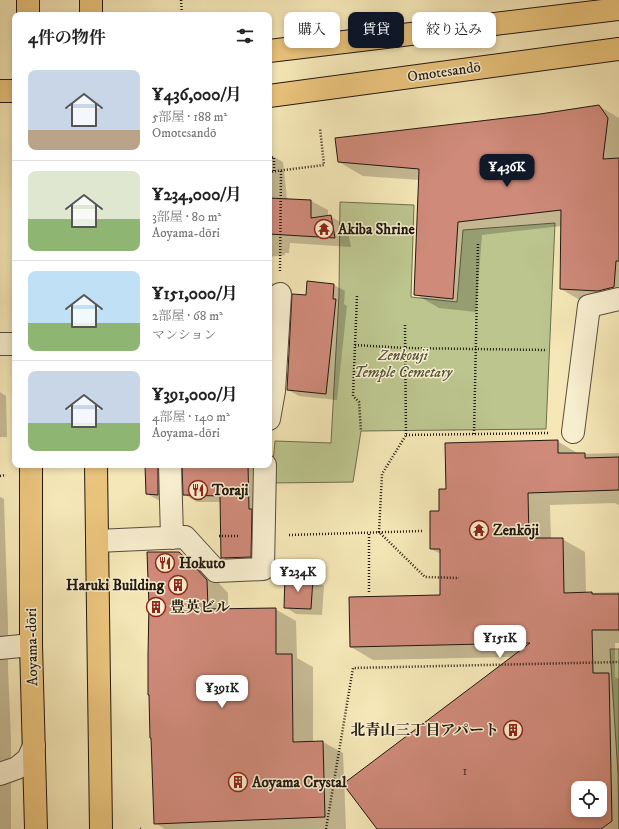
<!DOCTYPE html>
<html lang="ja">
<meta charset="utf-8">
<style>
body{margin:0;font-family:"IM FELL DW Pica","Noto Serif JP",serif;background:#f6f6f6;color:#222;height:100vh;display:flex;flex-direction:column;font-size:15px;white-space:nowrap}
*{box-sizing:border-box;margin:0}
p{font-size:13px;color:#767676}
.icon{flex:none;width:22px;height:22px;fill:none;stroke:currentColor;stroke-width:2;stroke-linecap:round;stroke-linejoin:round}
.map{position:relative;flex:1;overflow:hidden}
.side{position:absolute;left:12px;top:12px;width:260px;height:456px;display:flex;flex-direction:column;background:#fff;border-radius:8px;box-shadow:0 2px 6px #0003}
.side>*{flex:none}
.top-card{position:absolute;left:284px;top:12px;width:275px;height:36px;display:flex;gap:8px}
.tools{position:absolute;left:571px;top:781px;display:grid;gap:8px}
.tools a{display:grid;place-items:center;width:36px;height:36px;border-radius:8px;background:#fff;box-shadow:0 2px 6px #0003;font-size:20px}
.price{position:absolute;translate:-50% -34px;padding:0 9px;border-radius:8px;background:#fff;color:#222;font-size:13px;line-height:26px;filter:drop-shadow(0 1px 2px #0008)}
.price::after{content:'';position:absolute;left:50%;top:24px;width:12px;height:9px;margin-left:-6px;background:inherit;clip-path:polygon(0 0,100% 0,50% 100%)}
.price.current{background:#111827;color:#fff}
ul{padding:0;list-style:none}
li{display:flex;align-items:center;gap:12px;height:100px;padding:0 16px}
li+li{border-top:1px solid #e0e0e0}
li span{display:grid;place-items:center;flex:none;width:112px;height:80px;border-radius:8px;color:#555}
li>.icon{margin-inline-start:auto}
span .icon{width:48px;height:48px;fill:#fffc;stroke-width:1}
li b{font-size:17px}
h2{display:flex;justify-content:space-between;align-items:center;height:48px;padding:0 16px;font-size:17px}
.chip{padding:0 14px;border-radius:8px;background:#fff;box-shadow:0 2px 6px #0003;font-size:14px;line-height:36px}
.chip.current{background:#111827;color:#fff}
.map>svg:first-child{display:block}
</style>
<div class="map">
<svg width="619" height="829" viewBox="0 0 619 829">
<rect width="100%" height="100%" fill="#f5e7b7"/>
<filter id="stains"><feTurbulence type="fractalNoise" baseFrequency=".005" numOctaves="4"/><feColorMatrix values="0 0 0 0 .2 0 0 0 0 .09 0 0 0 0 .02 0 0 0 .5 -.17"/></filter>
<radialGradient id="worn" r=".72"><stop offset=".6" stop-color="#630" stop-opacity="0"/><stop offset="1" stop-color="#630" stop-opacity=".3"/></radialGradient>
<!-- green -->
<path fill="#bcc58e" stroke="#6e6e4f" d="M340 202 414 205 411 297 457 302 463 230 555 223 546 429 361 431 353 482 271 483 275 441 331 443 339 295Z
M610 649H619V829L618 774Z"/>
<!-- shadow -->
<path fill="#0003" fill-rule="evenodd" d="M599 106 619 118V304L585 303 561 289 562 226 482 235 476 312 439 308 415 294 420 180 363 176 339 162 541 115Z
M269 154 283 162 287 198 290 200 311 201 328 210V216H330L347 226 351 247 290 243 289 253H285V255L269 257Z
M269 281 279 287 269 394Z
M334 285 345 291 344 304 347 306 337 400 299 396 288 390 307 296Z
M0 392 6 396 7 437H0Z
M557 441 579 454 619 453V505L615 503 550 505 551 539H562L585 552 586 593 619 592V643H615V677L619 679V829H378L514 657 373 660 351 647 441 596V554L431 549 440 512 447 490ZM578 788H600V810H578Z
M146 465H173L171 501H160L147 494Z
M184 465H261L263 564H235L222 557 221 502H197L184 494Z
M0 497 4 499 8 624V668L11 738V829H0Z
M179 553 200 565 216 580 228 593V609H275L296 621 297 658 313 667V742H323L343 753 346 829H165L155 823Z
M312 579 324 586 322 615 296 614 285 607Z"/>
<!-- building -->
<path fill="#cf8a7a" stroke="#211810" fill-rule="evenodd" d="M599 105 608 118 603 159 619 158V261H616L614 287 598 291 560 289 561 210 458 222 453 299 414 295 419 169 338 162 335 138 540 114Z
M269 198 311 200V218L331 215 335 238 269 234Z
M307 281 334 284 333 299H336L326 394 287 390 292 294 306 295Z
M558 440V453H585V458L619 457V490L528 493 529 538H563L564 593 592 592V594H619V630H592L593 673H609L612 821 601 829H377L343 784 530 643 350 647 349 597 440 595V549H430V511H439V489H446L445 443ZM578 788H600V810H578Z
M145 465H158V495L146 494Z
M182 465H248L249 509H252L251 557 221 558 220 496 183 495Z
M147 552H179L195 567 207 580 208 609 276 608V654H292L293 742 323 741 325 817 154 824 151 738H150L149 695H148V655L149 606Z
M285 577 313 578 311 609 284 608Z"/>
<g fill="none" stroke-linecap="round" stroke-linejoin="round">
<defs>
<path id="minor" d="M0 344H15
M269 419 274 391 280 294
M573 432 589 306 619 299
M170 465 172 538
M97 541 185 537 216 571 263 569 265 465
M0 648 31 645
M0 774 17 768 28 759 34 746"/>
<path id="major" d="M269 51 619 9
M0 91H15
M269 96 619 49"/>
<path id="highway" d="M28 15V0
M91 15V0
M31 465V645L36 829
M96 465 101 829"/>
</defs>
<!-- minor casing -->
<use href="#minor" stroke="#564c3a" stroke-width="24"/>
<!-- major casing -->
<use href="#major" stroke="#211810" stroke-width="24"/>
<!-- highway casing -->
<use href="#highway" stroke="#211810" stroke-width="24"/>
<!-- path -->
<path stroke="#211810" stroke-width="2.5" stroke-dasharray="1 2" stroke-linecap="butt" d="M181 0 182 15
M269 158 274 157V172
M269 172 324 165 320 128
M280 271 281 171
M357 296 353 396 359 402 361 431
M405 325 406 435 382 474 379 532 425 577 459 578
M355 345 405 348 547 350
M474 434 478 243
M406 435 549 433
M0 476 6 475
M289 535 422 531
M219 536H238
M369 592V533
M140 829H142
M326 829 353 668 619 662"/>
<!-- minor -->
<use href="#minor" stroke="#f8efd0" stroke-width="22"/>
<!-- major -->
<use href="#major" stroke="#eac47c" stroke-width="22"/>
<!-- highway -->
<use href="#highway" stroke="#eac47c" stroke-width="22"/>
</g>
<!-- icons -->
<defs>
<symbol id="temple-ring" viewBox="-11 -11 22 22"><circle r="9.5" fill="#f8efd0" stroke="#8f2418" stroke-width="1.5"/><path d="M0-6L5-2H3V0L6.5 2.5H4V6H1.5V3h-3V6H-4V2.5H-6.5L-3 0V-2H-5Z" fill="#8f2418"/></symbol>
<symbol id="restaurant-ring" viewBox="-11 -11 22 22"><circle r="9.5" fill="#f8efd0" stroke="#8f2418" stroke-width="1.5"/><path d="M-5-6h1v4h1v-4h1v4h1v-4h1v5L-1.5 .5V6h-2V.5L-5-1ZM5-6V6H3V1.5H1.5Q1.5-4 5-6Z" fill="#8f2418"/></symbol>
<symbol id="building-ring" viewBox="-11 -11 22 22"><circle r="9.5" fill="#f8efd0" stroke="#8f2418" stroke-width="1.5"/><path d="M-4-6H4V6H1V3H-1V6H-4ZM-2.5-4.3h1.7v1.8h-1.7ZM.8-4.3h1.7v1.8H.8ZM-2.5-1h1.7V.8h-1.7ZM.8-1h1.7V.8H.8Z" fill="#8f2418"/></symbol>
</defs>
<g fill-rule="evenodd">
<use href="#temple-ring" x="313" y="218" width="22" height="22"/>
<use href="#restaurant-ring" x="187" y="479" width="22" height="22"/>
<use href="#temple-ring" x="468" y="519" width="22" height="22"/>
<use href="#restaurant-ring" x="154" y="552" width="22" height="22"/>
<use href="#building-ring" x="167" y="574" width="22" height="22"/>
<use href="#building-ring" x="145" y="596" width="22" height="22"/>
<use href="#building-ring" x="502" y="719" width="22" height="22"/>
<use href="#building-ring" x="227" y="771" width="22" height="22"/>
</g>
<g text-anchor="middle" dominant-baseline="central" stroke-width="3" stroke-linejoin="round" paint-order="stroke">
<!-- number labels -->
<g font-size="13" fill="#4c342a">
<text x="465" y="771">1</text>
</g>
<!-- street labels -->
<g font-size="15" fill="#211810" stroke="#f8efd0">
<text transform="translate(444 72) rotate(-8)">Omotesandō</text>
<text transform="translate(32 647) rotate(-91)">Aoyama-dōri</text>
</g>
<!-- poi labels -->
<g font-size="15" font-weight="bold" fill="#211810" stroke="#f8efd0" text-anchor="start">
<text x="338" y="229">Akiba Shrine</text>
<text x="212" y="490">Toraji</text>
<text x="493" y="530">Zenkōji</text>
<text x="179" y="563">Hokuto</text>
<text x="164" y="585" text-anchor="end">Haruki Building</text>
<text x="170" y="607">豊英ビル</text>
<text x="499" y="730" text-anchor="end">北青山三丁目アパート</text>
<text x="252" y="782">Aoyama Crystal</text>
</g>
<!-- park labels -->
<g font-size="15" font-style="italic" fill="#57553c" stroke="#f8efd0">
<text x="403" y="355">Zenkouji<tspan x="403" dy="17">Temple Cemetary</tspan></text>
</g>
</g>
<rect width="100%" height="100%" filter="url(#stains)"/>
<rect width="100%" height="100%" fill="url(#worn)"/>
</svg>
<div class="tools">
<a><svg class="icon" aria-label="locate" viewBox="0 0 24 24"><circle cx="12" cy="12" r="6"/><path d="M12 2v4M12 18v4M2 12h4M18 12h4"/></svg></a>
</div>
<b class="price current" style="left:507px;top:188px">¥436K</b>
<b class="price" style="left:298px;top:593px">¥234K</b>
<b class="price" style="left:500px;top:659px">¥151K</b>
<b class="price" style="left:222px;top:709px">¥391K</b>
<div class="top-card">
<a class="chip">購入</a>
<a class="chip current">賃貸</a>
<a class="chip">絞り込み</a>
</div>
<section class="side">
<h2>4件の物件<svg class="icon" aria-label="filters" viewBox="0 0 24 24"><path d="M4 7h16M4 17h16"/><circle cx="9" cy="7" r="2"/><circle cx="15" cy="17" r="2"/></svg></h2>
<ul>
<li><span style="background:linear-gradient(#c9d6e8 75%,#b9a48a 0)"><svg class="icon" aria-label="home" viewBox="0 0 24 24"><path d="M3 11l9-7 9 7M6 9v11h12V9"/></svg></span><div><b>¥436,000/月</b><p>5部屋 · 188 m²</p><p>Omotesandō</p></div></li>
<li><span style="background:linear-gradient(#dfe7d0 60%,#8fb573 0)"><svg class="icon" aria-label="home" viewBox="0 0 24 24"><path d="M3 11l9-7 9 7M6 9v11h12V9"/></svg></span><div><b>¥234,000/月</b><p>3部屋 · 80 m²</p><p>Aoyama-dōri</p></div></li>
<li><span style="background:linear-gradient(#bfe0f5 65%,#8fb573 0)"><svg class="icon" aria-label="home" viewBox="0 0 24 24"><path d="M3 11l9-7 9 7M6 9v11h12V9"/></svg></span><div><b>¥151,000/月</b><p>2部屋 · 68 m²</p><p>マンション</p></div></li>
<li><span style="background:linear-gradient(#c9d6e8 65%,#8fb573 0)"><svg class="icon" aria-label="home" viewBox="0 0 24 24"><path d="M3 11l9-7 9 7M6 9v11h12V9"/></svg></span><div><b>¥391,000/月</b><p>4部屋 · 140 m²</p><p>Aoyama-dōri</p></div></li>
</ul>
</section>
</div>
